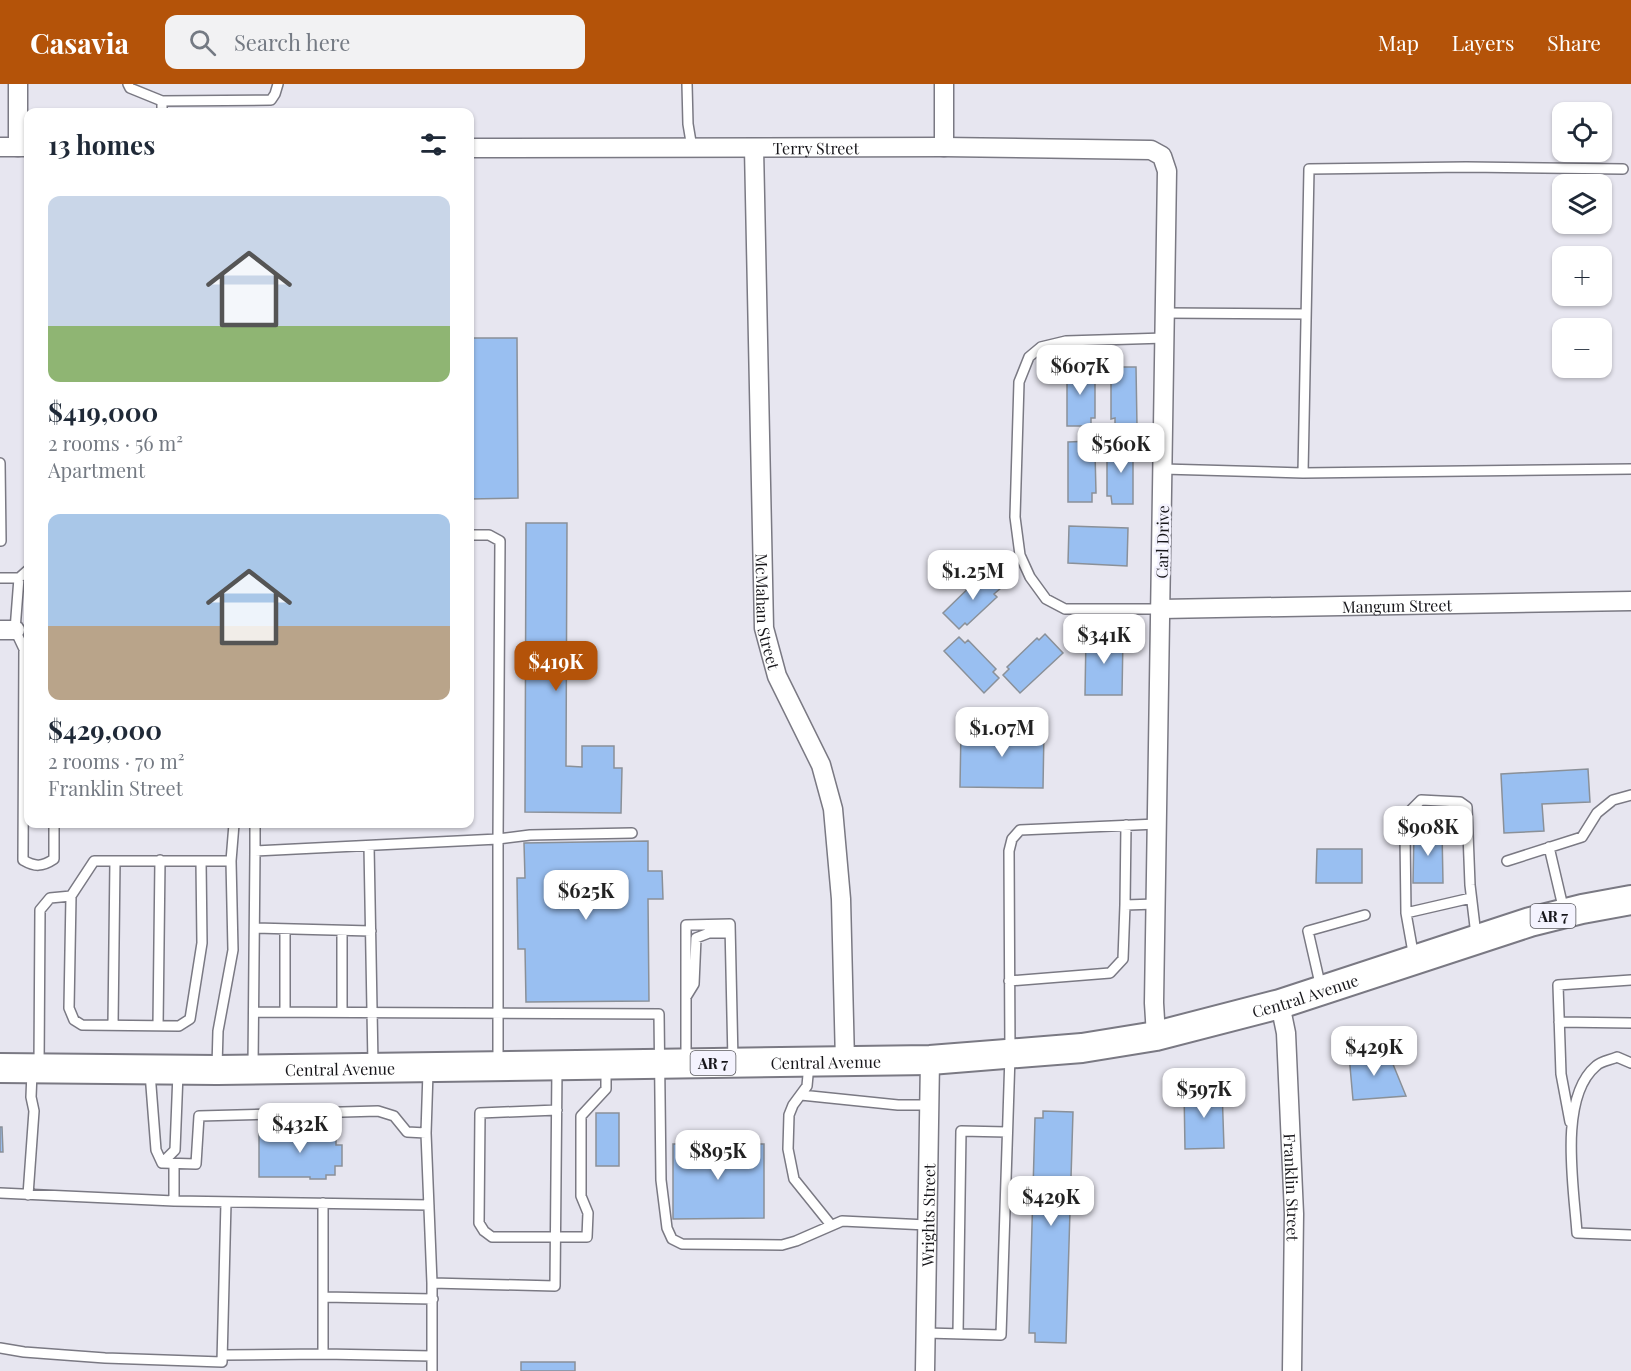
<!DOCTYPE html>
<meta charset="utf-8">
<style>
body{margin:0;font-family:"Playfair Display",serif;background:#f2f2f3;color:#1f2937;height:100vh;display:flex;flex-direction:column;font-size:22px;white-space:nowrap}
*{box-sizing:border-box;margin:0}
p{font-size:20px;color:#747a83}
.icon{flex:none;width:33px;height:33px;fill:none;stroke:currentColor;stroke-width:2;stroke-linecap:round;stroke-linejoin:round}
.map{position:relative;flex:1;overflow:hidden}
.details{position:absolute;left:24px;top:24px;width:450px;height:720px;display:flex;flex-direction:column;background:#fff;border-radius:12px;box-shadow:0 2px 4px #0004}
.details>*{flex:none}
.controls{position:absolute;left:1552px;top:18px;display:grid;gap:12px}
.controls a{display:grid;place-items:center;width:60px;height:60px;border-radius:12px;background:#fff;box-shadow:0 2px 4px #0004;font-size:30px}
.price{position:absolute;translate:-50% -51px;padding:0 14px;border-radius:12px;background:#fff;color:#222;font-size:20px;line-height:39px;filter:drop-shadow(0 2px 3px #0008)}
.price::after{content:'';position:absolute;left:50%;top:36px;width:18px;height:14px;margin-left:-9px;background:inherit;clip-path:polygon(0 0,100% 0,50% 100%)}
.price.current{background:#b45309;color:#fff}
ul{padding:0;list-style:none}
li{display:grid;align-content:center;gap:12px;height:318px;padding:0 24px}
li span{display:grid;place-items:center;height:186px;border-radius:12px;color:#555}
li>.icon{margin-inline-start:auto}
span .icon{width:108px;height:108px;fill:#fffc;stroke-width:1}
li b{font-size:26px}
h2{display:flex;justify-content:space-between;align-items:center;height:72px;padding:0 24px;font-size:26px}
header{display:flex;align-items:center;gap:36px;box-sizing:border-box;height:84px;padding:0 30px;background:#b45309;color:#fff}
header strong{font-size:28px}
nav{display:flex;gap:33px;margin-inline-start:auto;font-size:21px}
.search{width:420px;height:54px;background:#f2f2f3;display:flex;align-items:center;gap:15px;box-sizing:border-box;padding:0 21px;border-radius:12px;color:#747a83;font-size:22px}
.map>svg:first-child{display:block}
</style>
<header>
<strong>Casavia</strong>
<div class="search"><svg class="icon" aria-label="search" viewBox="0 0 24 24"><circle cx="10" cy="10" r="6"/><path d="M15 15l6 6"/></svg>Search here</div>
<nav><a>Map</a><a>Layers</a><a>Share</a></nav>
</header>
<div class="map">
<svg width="1631" height="1287" viewBox="0 0 1631 1287">
<rect width="100%" height="100%" fill="#e7e6f0"/>
<!-- building -->
<path fill="#99bff1" stroke="#8a9098" stroke-width="1.5" d="M470 254H517L518 414 470 415Z
M1067 282H1091V292H1095V334H1091V342H1067Z
M1115 283H1136L1137 342H1115V334L1111 335V292H1115Z
M1092 357V368H1095L1096 409H1092V418H1068V358Z
M1111 360H1133V420H1112L1111 412H1107V369H1111Z
M526 439H567L566 682 582 683V662H614V684H622L621 729 525 728Z
M1069 442 1128 444 1127 482 1068 479Z
M985 488 1001 504 994 510 997 513 967 541 965 539 959 545 943 529Z
M1045 550 1063 569 1020 609 1003 591 1009 585 1007 583 1037 554 1039 556Z
M1086 551 1123 552 1122 611H1085Z
M959 553 965 559 968 556 996 585 993 588 999 594 984 609 944 567Z
M961 645 1044 646 1043 704 960 703Z
M1588 685 1590 718 1542 720 1544 747 1504 749 1501 690Z
M1442 746 1443 799H1413L1414 747Z
M648 757V787H662L663 815H648L649 917 526 918 525 865H518L517 794H525L524 759Z
M1317 765H1362V799H1316Z
M1388 968 1406 1012 1353 1016 1349 971Z
M1222 1004 1224 1064 1185 1065 1184 1005Z
M1043 1027 1073 1028 1066 1259 1035 1258V1249H1029L1035 1034H1043Z
M596 1029H619V1082H596Z
M307 1038H328V1053H336V1061H342V1082H335V1091H326V1095H310V1093H259V1050H301V1053H307Z
M0 1043H2L3 1068H0Z
M673 1060H764V1134L673 1135Z
M521 1278H575V1287H521Z"/>
<g fill="none" stroke-linecap="round" stroke-linejoin="round">
<defs>
<path id="service" d="M128 0 130 4 162 17
M687 0 688 40 692 64
M162 28V17L271 16 275 10 278 0
M1166 229 1306 230
M0 379 1 457
M1163 385 1303 389 1631 385
M1303 389 1309 85 1466 83 1623 85
M470 451H489L500 457 498 755 530 751 632 749
M0 494H19L28 486
M19 494 15 546 24 565 23 776C35 783 42 783 54 775V740
M1161 525H1065L1046 515 1030 493 1020 471 1015 433 1019 298 1029 273 1041 263 1066 257 1165 254
M369 762 373 980
M1549 763 1564 827
M255 767V740
M231 777 234 740
M1507 777 1582 753 1597 729 1613 716 1631 711
M71 812 69 924 74 936 82 941 179 942 190 935 202 859 201 777
M1125 821 1126 741
M1406 829 1471 814
M255 844 371 847
M342 847V928
M1414 874 1406 829 1405 751 1410 727 1421 716 1460 718 1467 723 1470 801 1476 851
M1009 897 1110 889 1123 875 1125 821 1156 820
M1321 904 1308 847 1365 831
M686 913 694 900 696 854 709 849H730
M254 928 659 930 661 1096 667 1144 672 1155 682 1160 782 1161 796 1157 842 1137 927 1141
M285 928V845
M1559 938 1631 939
M113 941 115 777
M158 942 160 776
M686 977V841L730 840 733 977
M1631 979 1617 973C1611 976 1601 977 1596 982 1558 1014 1574 1104 1577 1149L1631 1151
M809 980 807 1002 793 1021 789 1031 788 1065 794 1095 831 1141
M39 982 40 826 50 814 71 812 94 777H231L233 866 218 947 217 983
M253 982 255 767 498 755V979
M428 988 426 1049 432 1199 555 1202 557 983
M150 989 156 1066 162 1079 175 1066 178 989
M801 1011 898 1021H929
M557 1026 480 1029 479 1139 484 1147 492 1153H587L588 1129 581 1112V1032L606 1005V982
M1570 1038 1561 990 1558 901 1631 896
M162 1079 196 1080 199 1032 378 1027 394 1032 407 1048 426 1049
M0 1109 174 1117V1080
M28 1111 34 1027 31 1013 32 988
M174 1117 429 1121
M323 1119V1213
M926 1249 1001 1251 1010 971 1009 767 1012 755 1020 746 1157 740
M958 1249 961 1047 1007 1048
M0 1264 24 1268 105 1274 222 1278 226 1118
M323 1270 432 1272
M223 1271 323 1270V1213L433 1215
M432 1287V1199"/>
<g id="minor">
<path d="M18 0V63"/>
<path d="M944 0V63"/>
<path d="M0 63H28"/>
<path id="s1" d="M470 64 944 63 1151 66 1162 72 1167 87 1154 919 1156 952"/>
<path id="s2" d="M754 64 764 544 777 592 821 681 833 725 841 815 845 978"/>
<path id="s3" d="M1161 525 1631 517"/>
<path d="M0 546H15"/>
<path id="s4" d="M1280 920 1286 949 1294 1130 1292 1287"/>
<path id="s5" d="M925 1287 930 976"/>
</g>
<g id="primary">
<path id="s6" d="M0 984 217 986 930 976 1082 964 1156 952 1280 920 1530 838 1582 825 1631 816"/>
</g>
</defs>
<!-- service casing -->
<use href="#service" stroke="#7a7983" stroke-width="12"/>
<!-- minor casing -->
<use href="#minor" stroke="#7a7983" stroke-width="21"/>
<!-- primary casing -->
<use href="#primary" stroke="#7a7983" stroke-width="32"/>
<!-- service -->
<use href="#service" stroke="#fff" stroke-width="9"/>
<!-- minor -->
<use href="#minor" stroke="#fff" stroke-width="18"/>
<!-- primary -->
<use href="#primary" stroke="#fff" stroke-width="28"/>
</g>
<g text-anchor="middle" dominant-baseline="central" stroke-width="5" stroke-linejoin="round" paint-order="stroke">
<!-- shield labels -->
<g fill="#f4f3fe" stroke="#59585e" stroke-width="1.5">
<rect x="1530.5" y="820" width="45" height="24" rx="4.5"/>
<rect x="690.5" y="967" width="45" height="24" rx="4.5"/>
</g>
<g font-size="15" font-weight="bold" fill="#17161a">
<text x="1553" y="832">AR 7</text>
<text x="713" y="979">AR 7</text>
</g>
<!-- street labels -->
<g font-size="16" fill="#17161a" stroke="#f4f3fe">
<text stroke="none"><textPath href="#s1" startOffset="346">Terry Street</textPath></text>
<text transform="translate(1162 458) rotate(-89)">Carl Drive</text>
<text stroke="none"><textPath href="#s3" startOffset="236">Mangum Street</textPath></text>
<text stroke="none"><textPath href="#s2" startOffset="464">McMahan Street</textPath></text>
<text stroke="none"><textPath href="#s6" startOffset="1312">Central Avenue</textPath></text>
<text stroke="none"><textPath href="#s6" startOffset="826">Central Avenue</textPath></text>
<text stroke="none"><textPath href="#s6" startOffset="340">Central Avenue</textPath></text>
<text stroke="none"><textPath href="#s4" startOffset="184">Franklin Street</textPath></text>
<text stroke="none"><textPath href="#s5" startOffset="156">Wrights Street</textPath></text>
</g>
</g>
</svg>
<div class="controls">
<a><svg class="icon" aria-label="locate" viewBox="0 0 24 24"><circle cx="12" cy="12" r="6"/><path d="M12 2v4M12 18v4M2 12h4M18 12h4"/></svg></a>
<a><svg class="icon" aria-label="layers" viewBox="0 0 24 24"><path d="M12 4l9 5-9 5-9-5zM3 14l9 5 9-5"/></svg></a>
<a>+</a>
<a>−</a>
</div>
<b class="price" style="left:1080px;top:312px">$607K</b>
<b class="price" style="left:1121px;top:390px">$560K</b>
<b class="price" style="left:973px;top:517px">$1.25M</b>
<b class="price" style="left:1104px;top:581px">$341K</b>
<b class="price current" style="left:556px;top:608px">$419K</b>
<b class="price" style="left:1002px;top:674px">$1.07M</b>
<b class="price" style="left:1428px;top:773px">$908K</b>
<b class="price" style="left:586px;top:837px">$625K</b>
<b class="price" style="left:1374px;top:993px">$429K</b>
<b class="price" style="left:1204px;top:1035px">$597K</b>
<b class="price" style="left:300px;top:1070px">$432K</b>
<b class="price" style="left:718px;top:1097px">$895K</b>
<b class="price" style="left:1051px;top:1143px">$429K</b>
<section class="details">
<h2>13 homes<svg class="icon" aria-label="filters" viewBox="0 0 24 24"><path d="M4 7h16M4 17h16"/><circle cx="9" cy="7" r="2"/><circle cx="15" cy="17" r="2"/></svg></h2>
<ul>
<li><span style="background:linear-gradient(#c9d6e8 70%,#8fb573 0)"><svg class="icon" aria-label="home" viewBox="0 0 24 24"><path d="M3 11l9-7 9 7M6 9v11h12V9"/></svg></span><div><b>$419,000</b><p>2 rooms · 56 m²</p><p>Apartment</p></div></li>
<li><span style="background:linear-gradient(#a9c7e8 60%,#b9a48a 0)"><svg class="icon" aria-label="home" viewBox="0 0 24 24"><path d="M3 11l9-7 9 7M6 9v11h12V9"/></svg></span><div><b>$429,000</b><p>2 rooms · 70 m²</p><p>Franklin Street</p></div></li>
</ul>
</section>
</div>
